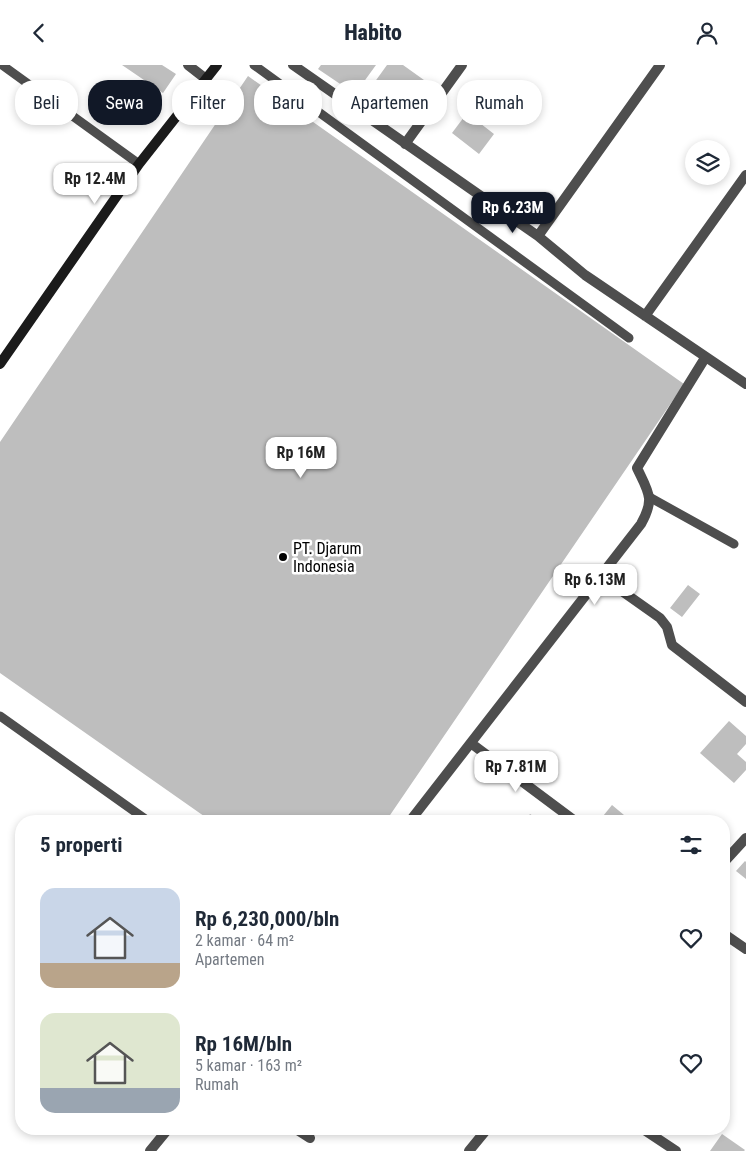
<!DOCTYPE html>
<html lang="id">
<meta charset="utf-8">
<style>
body{margin:0;font-family:"Roboto Condensed",sans-serif;background:#f2f2f3;color:#1f2937;height:100vh;display:flex;flex-direction:column;font-size:19px;white-space:nowrap}
*{box-sizing:border-box;margin:0}
p{font-size:16px;color:#747a83}
.icon{flex:none;width:28px;height:28px;fill:none;stroke:currentColor;stroke-width:2;stroke-linecap:round;stroke-linejoin:round}
.map{position:relative;flex:1;overflow:hidden}
.details{position:absolute;left:15px;top:750px;width:715px;height:320px;display:flex;flex-direction:column;background:#fff;border-radius:20px;box-shadow:0 2px 8px #0003}
.details>*{flex:none}
.hud{position:absolute;left:15px;top:15px;width:716px;height:45px;display:flex;gap:10px}
.controls{position:absolute;left:685px;top:75px;display:grid;gap:10px}
.controls a{display:grid;place-items:center;width:45px;height:45px;border-radius:50%;background:#fff;box-shadow:0 2px 8px #0003;font-size:25px}
.price{position:absolute;translate:-50% -42px;padding:0 11px;border-radius:10px;background:#fff;color:#222;font-size:16px;line-height:32px;filter:drop-shadow(0 1px 2px #0008)}
.price::after{content:'';position:absolute;left:50%;top:30px;width:15px;height:11px;margin-left:-8px;background:inherit;clip-path:polygon(0 0,100% 0,50% 100%)}
.price.selected{background:#111827;color:#fff}
ul{padding:0;list-style:none}
li{display:flex;align-items:center;gap:15px;height:125px;padding:0 25px}
li span{display:grid;place-items:center;flex:none;width:140px;height:100px;border-radius:15px;color:#555}
li>.icon{margin-inline-start:auto}
span .icon{width:60px;height:60px;fill:#fffc;stroke-width:1}
li b{font-size:21px}
h2{display:flex;justify-content:space-between;align-items:center;height:60px;padding:0 25px;font-size:21px}
.pill{padding:0 18px;border-radius:20px;background:#fff;box-shadow:0 2px 8px #0003;font-size:18px;line-height:45px}
.pill.selected{background:#111827;color:#fff}
header{display:flex;justify-content:space-between;align-items:center;height:65px;padding:0 25px;background:#fff;font-size:22px;font-weight:800}
.map>svg:first-child{display:block}
</style>
<header><svg class="icon" aria-label="back" viewBox="0 0 24 24"><path d="M15 5l-7 7 7 7"/></svg>Habito<svg class="icon" aria-label="person" viewBox="0 0 24 24"><circle cx="12" cy="8" r="4"/><path d="M4 21q1-7 8-7t8 7"/></svg></header>
<div class="map">
<svg width="746" height="1086" viewBox="0 0 746 1086">
<rect width="100%" height="100%" fill="#fff"/>
<!-- building -->
<path fill="#bebebe" d="M122 0H162L176 9 163 28Z
M321 0H376L355 29 318 4Z
M387 0H403L438 25 420 51 374 18Z
M248 11 684 319 386 756H211L0 608V377Z
M467 48 494 69 479 89 452 68Z
M688 520 700 529 682 552 670 543Z
M729 656 746 671V679L737 689 746 697V705L734 718 700 688Z
M612 740 624 750 619 756H599Z
M530 749 541 756H525Z
M745 796 746 797V814L736 806Z
M722 1069 745 1085 744 1086H710Z"/>
<g fill="none" stroke-linecap="round" stroke-linejoin="round">
<!-- lane -->
<path stroke="#4e4e4e" stroke-width="9" d="M2 0 139 99
M254 0 629 273
M651 433 734 479
M0 651 148 756"/>
<!-- street -->
<path stroke="#4e4e4e" stroke-width="10" d="M188 0 206 14
M293 0 538 171 585 210 746 319
M405 79 462 0
M538 171 660 0
M645 251 746 110
M602 512 660 553 667 562 672 580 746 637
M472 679 575 756
M410 756 641 459C655 434 649 428 637 403L705 293
M724 797 746 773
M724 869 746 884
M296 1064 310 1073
M643 1064 676 1086
M150 1086 168 1064
M469 1086 487 1064"/>
<!-- secondary -->
<path stroke="#1b1b1b" stroke-width="10" d="M0 299 139 99 217 0"/>
</g>
<!-- markers -->
<circle fill="#000" stroke="#fff" stroke-width="2" cx="283" cy="492" r="5"/>
<g text-anchor="middle" dominant-baseline="central" stroke-width="5" stroke-linejoin="round" paint-order="stroke">
<!-- poi labels -->
<g font-size="16" fill="#000" stroke="#fff" text-anchor="start">
<text x="293" y="483">PT. Djarum<tspan x="293" dy="18">Indonesia</tspan></text>
</g>
</g>
</svg>
<div class="controls">
<a><svg class="icon" aria-label="layers" viewBox="0 0 24 24"><path d="M12 4l9 5-9 5-9-5zM3 14l9 5 9-5"/></svg></a>
</div>
<b class="price" style="left:95px;top:140px">Rp 12.4M</b>
<b class="price selected" style="left:513px;top:169px">Rp 6.23M</b>
<b class="price" style="left:301px;top:414px">Rp 16M</b>
<b class="price" style="left:595px;top:541px">Rp 6.13M</b>
<b class="price" style="left:516px;top:728px">Rp 7.81M</b>
<div class="hud">
<a class="pill">Beli</a>
<a class="pill selected">Sewa</a>
<a class="pill">Filter</a>
<a class="pill">Baru</a>
<a class="pill">Apartemen</a>
<a class="pill">Rumah</a>
</div>
<section class="details">
<h2>5 properti<svg class="icon" aria-label="filters" viewBox="0 0 24 24"><path d="M4 7h16M4 17h16"/><circle cx="9" cy="7" r="2"/><circle cx="15" cy="17" r="2"/></svg></h2>
<ul>
<li><span style="background:linear-gradient(#c9d6e8 75%,#b9a48a 0)"><svg class="icon" aria-label="home" viewBox="0 0 24 24"><path d="M3 11l9-7 9 7M6 9v11h12V9"/></svg></span><div><b>Rp 6,230,000/bln</b><p>2 kamar · 64 m²</p><p>Apartemen</p></div><svg class="icon" aria-label="heart" viewBox="0 0 24 24"><path d="M12 20l-8-8c-3-5 5-10 8-4 3-6 11-1 8 4z"/></svg></li>
<li><span style="background:linear-gradient(#dfe7d0 75%,#9aa5b1 0)"><svg class="icon" aria-label="home" viewBox="0 0 24 24"><path d="M3 11l9-7 9 7M6 9v11h12V9"/></svg></span><div><b>Rp 16M/bln</b><p>5 kamar · 163 m²</p><p>Rumah</p></div><svg class="icon" aria-label="heart" viewBox="0 0 24 24"><path d="M12 20l-8-8c-3-5 5-10 8-4 3-6 11-1 8 4z"/></svg></li>
</ul>
</section>
</div>
